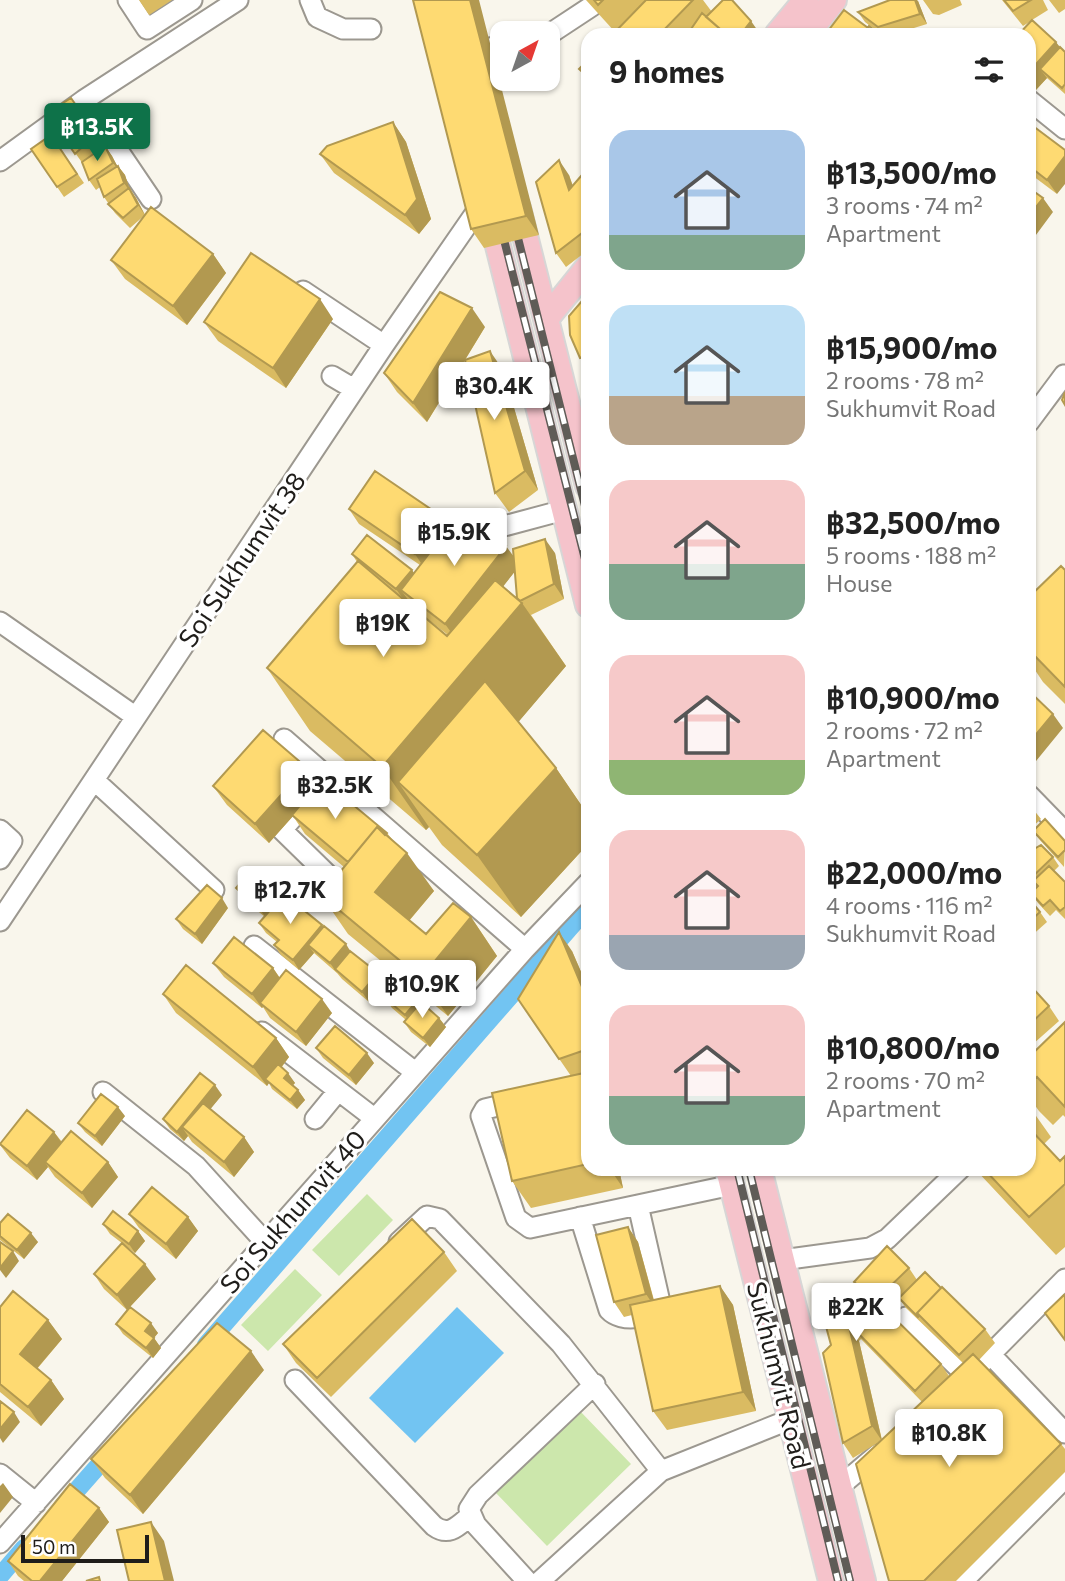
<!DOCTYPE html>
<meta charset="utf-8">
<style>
body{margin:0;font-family:Commissioner,sans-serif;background:#f2f2f2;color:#222;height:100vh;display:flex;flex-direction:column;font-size:26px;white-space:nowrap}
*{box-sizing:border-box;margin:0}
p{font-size:23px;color:#767676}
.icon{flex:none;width:38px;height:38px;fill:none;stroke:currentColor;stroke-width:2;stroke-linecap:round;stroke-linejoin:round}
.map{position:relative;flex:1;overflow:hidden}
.drawer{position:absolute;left:581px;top:28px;width:455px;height:1148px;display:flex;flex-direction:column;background:#fff;border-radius:21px;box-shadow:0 2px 5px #0004}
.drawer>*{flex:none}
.needle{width:46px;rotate:40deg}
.fabs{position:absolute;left:490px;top:21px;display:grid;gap:14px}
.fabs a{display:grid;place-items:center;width:70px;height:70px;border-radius:14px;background:#fff;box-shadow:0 2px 5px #0004;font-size:35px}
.scale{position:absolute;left:21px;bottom:18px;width:128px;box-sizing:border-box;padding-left:7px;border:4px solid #1f1d1a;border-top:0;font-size:19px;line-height:24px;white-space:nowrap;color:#1f1d1a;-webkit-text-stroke:5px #fff;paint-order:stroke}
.price{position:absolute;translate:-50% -60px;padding:0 16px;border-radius:7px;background:#fff;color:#222;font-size:23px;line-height:46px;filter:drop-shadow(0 2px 4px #0008)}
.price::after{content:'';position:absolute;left:50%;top:42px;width:21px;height:16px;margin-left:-10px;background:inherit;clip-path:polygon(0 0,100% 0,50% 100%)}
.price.selected{background:#0e7249;color:#fff}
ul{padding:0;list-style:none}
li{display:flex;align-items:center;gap:21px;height:175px;padding:0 28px}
li span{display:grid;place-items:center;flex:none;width:196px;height:140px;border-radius:21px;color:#555}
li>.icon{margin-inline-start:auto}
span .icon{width:84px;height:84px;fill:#fffc;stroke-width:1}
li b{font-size:30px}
h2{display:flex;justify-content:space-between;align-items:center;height:84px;padding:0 28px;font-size:30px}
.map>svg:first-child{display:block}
</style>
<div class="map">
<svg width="1065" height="1581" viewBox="0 0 1065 1581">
<rect width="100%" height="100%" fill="#f9f6ec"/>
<!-- green -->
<path fill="#cce7ac" d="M367 1194 393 1220 339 1276 312 1250Z
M295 1269 322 1295 268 1351 241 1325Z
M579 1410 631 1464 547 1546 494 1491Z"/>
<!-- water -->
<path fill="#72c4f2" d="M457 1307 504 1353 415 1443 369 1398Z"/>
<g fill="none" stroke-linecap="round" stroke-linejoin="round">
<!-- canal -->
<path stroke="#72c4f2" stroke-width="18" d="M206 1345 588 907
M62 1507 113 1449
M0 1576 24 1548"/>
<defs>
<path id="minor" d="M128 0 147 29 192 0
M310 0 317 17 343 29H371
M548 35 592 6
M479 51 502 45
M84 100 151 199
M1029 100 1065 129
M0 161 84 100 238 0
M303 291 384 345
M332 376 354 389
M1029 422 1064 375
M493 529 564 510
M0 622 136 717
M284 739 525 949
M94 780 214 890
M1029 795 1065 832
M311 797 282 830 327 874
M0 830 12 841 0 859
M0 921 384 345 483 202
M254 946 415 1072
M262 1032 374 1118
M103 1092 196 1166 265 1242
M519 1101 485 1109 481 1116 516 1218 530 1228 732 1185
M315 1119 338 1091
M580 1217 609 1310C621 1323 653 1320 660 1302L638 1205
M399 1242 427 1216 440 1219 561 1344 661 1471
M782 1260 870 1248 887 1239 960 1169
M906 1317 968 1377
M992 1356 1065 1433
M295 1380 434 1526C449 1537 458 1526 470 1516
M965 1380 1065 1279
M0 1474 36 1503
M839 1487 878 1454
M0 1543 525 949 588 883
M527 1581 476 1525 469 1509 478 1495 595 1384
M540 1581 661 1471 791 1419
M963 1581 1065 1478"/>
<path id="major" d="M777 35 806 0
M806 35 834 0
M518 208 588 486
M490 214 588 605
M546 319 588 267
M728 1169 831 1581
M759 1169 863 1581"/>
</defs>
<!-- minor casing -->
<use href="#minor" stroke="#9c9890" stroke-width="23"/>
<!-- major casing -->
<use href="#major" stroke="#d7d6d6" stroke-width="28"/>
<!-- minor -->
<use href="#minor" stroke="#fff" stroke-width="19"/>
<!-- major -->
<use href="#major" stroke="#f5c3cb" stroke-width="24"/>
<defs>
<path id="rail" d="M514 222 588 518
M500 224 588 571
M737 1169 838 1581
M749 1169 850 1581"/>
</defs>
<!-- rail casing -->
<use href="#rail" stroke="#5f5c57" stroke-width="8"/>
<!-- rail -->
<use href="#rail" stroke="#fff" stroke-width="5" stroke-dasharray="16" stroke-linecap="butt"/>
</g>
<!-- wall -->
<path fill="#dabb62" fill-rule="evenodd" d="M139 0H172L149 15Z
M413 0 539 235 484 248 471 229Z
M586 0H703L712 12 758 31 755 35H612L615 32Z
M923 0H960L962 5 939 15 933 14Z
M1002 0H1043L1048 10 1032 20 1065 52V94L1047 78 1035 91 1029 85V35L1031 21 1023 26Z
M1049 0H1065V9L1059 13Z
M918 1 927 24 891 35H882L865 22 858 12Z
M71 98 112 156 117 166H118L125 175 129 188 136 198 145 215 130 228 115 213 104 197 100 187 96 190 89 180 83 164 47 113Z
M393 122 406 142 431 219 419 234 334 173 320 154Z
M1029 123 1057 194 1029 173Z
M51 135 84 183 64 197 31 149Z
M588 168V250L566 267 556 253 569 175 573 186Z
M213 254 226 273 187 325 125 279 111 260Z
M588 294V379L585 364 580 358Z
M333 319 286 388 218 341 204 322Z
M485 327 465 360 503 370 538 490 509 512 495 493 465 361 427 422 397 392 384 373Z
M349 509 441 516 449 528 514 556 555 553 564 599 531 615 566 666 518 722 556 768 588 815V844L521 917 442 845 429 827 426 830 310 731 267 668 357 562 352 554 414 573 420 565 359 524ZM515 571 517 598 503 586ZM417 611 448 635 447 636Z
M1065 570V704L1043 682 1029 661V597Z
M306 767 318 785 387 833 434 891 409 921 426 934 471 917 497 956 448 1016 348 934 321 895 344 867 305 834 293 816 269 843 227 805 213 786Z
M1029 804 1041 819 1029 830Z
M1033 831 1065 841 1064 867 1040 840Z
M1029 852 1053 857 1059 866 1054 871 1065 882V919L1056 910 1050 916 1038 903 1031 893 1034 890 1029 885Z
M236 888 283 896 324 927 384 983 369 1002 342 979 337 973 314 953 299 970 281 955 274 945 277 942 266 933 259 923 265 917 242 898Z
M1029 901 1040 912 1047 922 1029 938Z
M228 908 202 944 183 929 176 919Z
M572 951 588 988V1072L585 1074 588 1079V1169H619L623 1188 531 1208 512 1181 571 1076 518 999Z
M213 963 273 968 280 978 332 1013 306 1046 270 1018 263 1007 262 1008 224 977Z
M1029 984 1049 1006 1059 1021 1033 1044 1029 1040Z
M163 994 276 1038 289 1057 281 1068 295 1083 292 1086 298 1090 305 1100 297 1109 272 1089 269 1083 267 1086 176 1013Z
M385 998 416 1002 418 1006 439 1018 446 1027 430 1047 411 1032 404 1022 406 1020 392 1008Z
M1065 1022V1117L1063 1115 1053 1125 1039 1111 1029 1097V1057Z
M316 1048 374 1063 356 1085 323 1058Z
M222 1095 210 1109 244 1137 254 1152 234 1177 192 1142 188 1136 184 1141 170 1129 163 1119Z
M1029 1106 1051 1137 1044 1144 1060 1161 1065 1156V1247L1056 1255 975 1169H1029Z
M125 1116 102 1146 85 1132 78 1123Z
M54 1132 62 1142 108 1162 118 1177 92 1208 55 1177 48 1167 37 1180 10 1158 0 1145Z
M894 1169H908L901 1176Z
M129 1214 188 1217 198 1231 176 1259 139 1228Z
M0 1223 38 1242 24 1259 0 1240Z
M103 1224 138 1231 145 1241 135 1253 110 1234Z
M628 1227 638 1242 654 1300 720 1286 733 1305 756 1411 667 1430 653 1411 632 1315 624 1317 614 1302Z
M444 1252 457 1271 331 1397 296 1363 283 1344Z
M909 1268 917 1280 985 1329 995 1343 979 1360 1061 1444 1065 1449V1472L956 1581H889L879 1442 853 1458 843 1443 831 1345 858 1287 854 1282ZM901 1301 906 1308 963 1363 949 1376 941 1364 889 1313ZM861 1339 922 1402 882 1440 859 1341Z
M94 1274 156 1279 130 1307 158 1333 154 1338 161 1348 153 1358 123 1334 116 1324 127 1310 104 1289Z
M0 1307 48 1320 62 1339 37 1369 51 1380 64 1399 41 1426 0 1392Z
M264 1370 143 1514 105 1478 91 1459Z
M99 1508 109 1522 62 1581H24L18 1576 8 1561Z"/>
<!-- shaded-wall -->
<path fill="#b29950" d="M470 0H479L539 235 526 216Z
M915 0H917L918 1 927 24 920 14Z
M751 21 758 31 755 35H744L745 29Z
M1056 42 1065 54 1040 69 1047 78 1035 91 1029 82V72Z
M393 122 406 142 431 219 419 234 405 215Z
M105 146 112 156 120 171 118 166 125 175 131 193 124 183 120 172 113 163Z
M1065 156V184L1057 194 1047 180Z
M559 160 569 175 579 205 569 190Z
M129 188 136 198 145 215 138 205Z
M1043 198 1053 212 1033 239 1029 234V216Z
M588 224V241L582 233Z
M213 254 226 273 187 325 173 306Z
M320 299 333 319 286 388 273 368Z
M472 308 485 327 427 422 413 403Z
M490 351 503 370 538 490 525 471Z
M441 516 451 530 425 569 415 554Z
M545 539 555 553 564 599 554 584Z
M506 546 520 565 459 643 445 624Z
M412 570 422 584 401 590 409 601 407 604 396 589Z
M522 603 566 666 437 818 398 782 429 827 426 830 382 767Z
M1053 714 1063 728 1032 766 1029 761V743Z
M306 767 319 787 269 843 255 824Z
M556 768 588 815V844L521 917 477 855Z
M407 853 434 891 401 930 375 892Z
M278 890 285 899 267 919 260 910Z
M222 898 228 908 202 944 195 934Z
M471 917 497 956 448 1016 421 978Z
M322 925 329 934 308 945 314 953 299 970 293 960Z
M559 932 572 951 588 988V1001Z
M346 944 352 954 335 969 337 973 330 963Z
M273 968 283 983 260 1003 263 1007 262 1008 252 994Z
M378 973 384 983 369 1002 362 992Z
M322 999 332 1013 306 1046 296 1032Z
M416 1002 422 1012 412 1025 405 1015Z
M439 1018 446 1027 430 1047 423 1038Z
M276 1038 289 1057 270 1082 265 1079 269 1083 267 1086 253 1067Z
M367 1053 374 1063 356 1085 349 1075Z
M288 1073 295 1083 290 1088 284 1078Z
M215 1085 222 1095 190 1134 182 1127 188 1136 184 1141 177 1132Z
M298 1090 305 1100 297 1109 290 1100Z
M118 1107 125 1116 102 1146 95 1136Z
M54 1132 64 1146 45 1162 48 1167 37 1180 27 1166Z
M244 1137 254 1152 234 1177 224 1162Z
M108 1162 118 1177 92 1208 82 1193Z
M610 1169H619L623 1188Z
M188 1217 198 1231 176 1259 166 1244Z
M628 1227 638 1242 656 1309 646 1294Z
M138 1231 145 1241 135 1253 129 1244Z
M31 1233 38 1242 24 1259 17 1250Z
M13 1251 19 1261 6 1278 0 1270V1268Z
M145 1264 156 1279 127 1310 117 1295Z
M720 1286 733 1305 756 1411 743 1392Z
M48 1320 62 1339 33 1373 20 1354Z
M151 1323 158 1333 152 1340 145 1331Z
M849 1326 859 1341 882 1441 872 1426Z
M154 1338 161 1348 153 1358 146 1348Z
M251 1351 264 1370 143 1514 130 1495Z
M51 1380 64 1399 41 1426 28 1407Z
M14 1412 20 1422 3 1443 0 1438V1429Z
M3 1483 13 1497 0 1513V1486Z
M99 1508 109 1522 62 1581H40Z
M151 1522 164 1541 174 1581H165Z"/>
<!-- building -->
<path fill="#feda72" stroke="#b29950" stroke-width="2" d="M413 0H470L526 216 471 229Z
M594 0H603L598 5Z
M646 0H693L659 35H612Z
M723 0H732L751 21 745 29 747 31 744 35H727L706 17Z
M890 0H915L920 14 878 27 858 12Z
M1004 0H1031L1013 11Z
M844 10 868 28 862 35H825Z
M702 13 727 35H687Z
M1032 20 1056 42 1029 72V35H1018Z
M869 26 880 35H862Z
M1060 47 1065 52V84L1062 88 1040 69Z
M588 60V77L579 69Z
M71 98 96 134 75 154 47 113Z
M393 122 417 199 405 215 320 154 327 146Z
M1029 123 1065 150V156L1047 180 1029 166Z
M51 135 77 174 57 187 31 149Z
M105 146 113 163 89 180 82 162Z
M559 160 569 190 588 168V224L582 233 556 253 536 182Z
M118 166 124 183 104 197 97 179Z
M129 188 138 205 123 218 108 204Z
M1029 188 1043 198 1029 216Z
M151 207 213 254 173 306 111 260Z
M251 253 320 299 273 368 204 322Z
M440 292 472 308 413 403 384 373Z
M588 294V356L580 358 570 335 569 316Z
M490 351 525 471 495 493 465 360Z
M585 364H588V379Z
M1065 392V405L1062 400Z
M375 471 441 516 415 554 349 509Z
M462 511 506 546 445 624 401 590Z
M367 535 412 570 396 589 352 554Z
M545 539 554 584 520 601 517 598 513 549Z
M358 561 447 636 495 580 522 603 382 767 267 668Z
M1061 566 1065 570V687L1029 650V597Z
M485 681 556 768 477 855 398 782Z
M1029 691 1053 714 1029 743Z
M263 730 306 767 255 824 213 786Z
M322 779 387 833 385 835 377 827 348 862 292 815Z
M1029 804 1034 809 1029 814Z
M1045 819 1065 841V850L1058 857 1033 831Z
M377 827 407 853 375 892 426 934 453 903 471 917 421 978 321 895Z
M1041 845 1053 857 1029 880V852Z
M1049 866 1065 882V907L1060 911 1050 900 1043 906 1031 893 1038 886 1033 881Z
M254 868 278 890 260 910 236 888Z
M207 885 222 898 195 934 176 919Z
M284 894 322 925 293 960 274 945 279 940 259 923Z
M1030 900 1040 912 1029 922V901Z
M324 926 346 944 330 963 308 945Z
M559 932 588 1001V1049L559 1059 518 999Z
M234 937 273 968 252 994 213 963Z
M350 951 378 973 362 992 335 969Z
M186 965 276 1038 253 1067 163 994Z
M286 970 322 999 296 1032 260 1003Z
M1029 984 1049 1006 1029 1025Z
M396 986 416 1002 405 1015 385 998Z
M421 1002 439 1018 423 1038 404 1022Z
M1065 1022V1107L1037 1077 1029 1084V1057Z
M335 1026 367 1053 349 1075 316 1048Z
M278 1064 288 1073 284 1078 298 1090 290 1100 265 1079Z
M200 1073 215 1085 177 1132 163 1119Z
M584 1073 588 1090V1164L512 1181 492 1093Z
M101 1094 118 1107 95 1136 78 1123Z
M203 1103 244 1137 224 1162 182 1127Z
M27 1110 54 1132 27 1166 0 1144Z
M1029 1128 1060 1161 1065 1156V1184L1029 1217 984 1169H1029Z
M71 1131 108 1162 82 1193 45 1162Z
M152 1187 188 1217 166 1244 129 1214Z
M113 1211 138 1231 129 1244 103 1224Z
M8 1214 31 1233 17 1250 0 1236V1223Z
M412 1219 444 1252 317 1378 283 1344Z
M628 1227 646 1294 614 1302 596 1235Z
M0 1242 13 1251 0 1268Z
M122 1243 145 1264 117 1295 94 1274Z
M887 1246 909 1268 849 1326 872 1426 843 1443 823 1353 831 1345 824 1319 859 1286 854 1282Z
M925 1272 941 1288 917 1313 919 1316 918 1317 899 1298Z
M720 1286 743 1392 653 1411 630 1305Z
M942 1287 985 1329 959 1355 917 1313Z
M13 1291 48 1320 20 1354 51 1380 28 1407 0 1384V1307Z
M1064 1295 1065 1297V1340L1045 1313Z
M878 1302 941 1364 915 1391 852 1327Z
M130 1307 151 1323 145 1331 154 1338 146 1348 116 1324Z
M217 1323 251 1351 130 1495 91 1459Z
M973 1354 1061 1444 924 1581H889L856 1464Z
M0 1401 14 1412 0 1429Z
M70 1484 99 1508 40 1581H32L8 1561Z
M151 1522 165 1581H129L117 1530Z
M99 1577 100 1581H86Z"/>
<g text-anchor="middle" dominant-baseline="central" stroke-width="6" stroke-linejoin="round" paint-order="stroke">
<!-- street labels -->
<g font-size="26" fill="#1f1d1a" stroke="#fff">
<text transform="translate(241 559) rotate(-56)">Soi Sukhumvit 38</text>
<text transform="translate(292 1211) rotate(-49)">Soi Sukhumvit 40</text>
<text transform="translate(780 1375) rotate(76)">Sukhumvit Road</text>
</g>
</g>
</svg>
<div class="fabs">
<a><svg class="needle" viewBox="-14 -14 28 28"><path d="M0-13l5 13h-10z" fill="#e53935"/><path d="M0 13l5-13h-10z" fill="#767676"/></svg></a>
</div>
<div class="scale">50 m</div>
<b class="price selected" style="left:97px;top:163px">฿13.5K</b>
<b class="price" style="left:494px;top:422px">฿30.4K</b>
<b class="price" style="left:454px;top:568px">฿15.9K</b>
<b class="price" style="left:383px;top:659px">฿19K</b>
<b class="price" style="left:335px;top:821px">฿32.5K</b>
<b class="price" style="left:290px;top:926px">฿12.7K</b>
<b class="price" style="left:422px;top:1020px">฿10.9K</b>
<b class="price" style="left:856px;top:1343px">฿22K</b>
<b class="price" style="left:949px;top:1469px">฿10.8K</b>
<section class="drawer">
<h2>9 homes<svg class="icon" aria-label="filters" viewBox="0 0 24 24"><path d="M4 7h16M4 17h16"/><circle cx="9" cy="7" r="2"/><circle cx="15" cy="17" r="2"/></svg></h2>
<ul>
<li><span style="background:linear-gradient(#a9c7e8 75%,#7fa58c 0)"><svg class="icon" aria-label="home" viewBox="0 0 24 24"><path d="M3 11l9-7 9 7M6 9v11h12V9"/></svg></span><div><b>฿13,500/mo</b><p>3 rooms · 74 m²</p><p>Apartment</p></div></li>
<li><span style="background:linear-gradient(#bfe0f5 65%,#b9a48a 0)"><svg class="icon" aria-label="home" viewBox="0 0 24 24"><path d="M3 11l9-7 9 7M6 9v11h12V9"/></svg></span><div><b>฿15,900/mo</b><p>2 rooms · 78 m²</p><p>Sukhumvit Road</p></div></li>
<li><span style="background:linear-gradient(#f6c9c9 60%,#7fa58c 0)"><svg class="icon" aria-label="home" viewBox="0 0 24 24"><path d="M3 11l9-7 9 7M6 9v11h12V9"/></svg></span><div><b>฿32,500/mo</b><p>5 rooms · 188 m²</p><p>House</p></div></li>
<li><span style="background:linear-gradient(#f6c9c9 75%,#8fb573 0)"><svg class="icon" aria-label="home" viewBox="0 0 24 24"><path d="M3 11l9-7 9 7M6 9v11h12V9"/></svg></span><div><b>฿10,900/mo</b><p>2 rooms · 72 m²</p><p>Apartment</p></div></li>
<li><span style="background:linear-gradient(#f6c9c9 75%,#9aa5b1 0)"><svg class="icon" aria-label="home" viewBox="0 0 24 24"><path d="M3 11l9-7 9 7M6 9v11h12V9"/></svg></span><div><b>฿22,000/mo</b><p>4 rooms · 116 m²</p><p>Sukhumvit Road</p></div></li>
<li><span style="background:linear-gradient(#f6c9c9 65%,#7fa58c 0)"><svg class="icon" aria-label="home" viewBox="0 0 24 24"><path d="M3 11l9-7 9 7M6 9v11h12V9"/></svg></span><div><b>฿10,800/mo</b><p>2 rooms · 70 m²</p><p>Apartment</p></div></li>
</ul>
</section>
</div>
